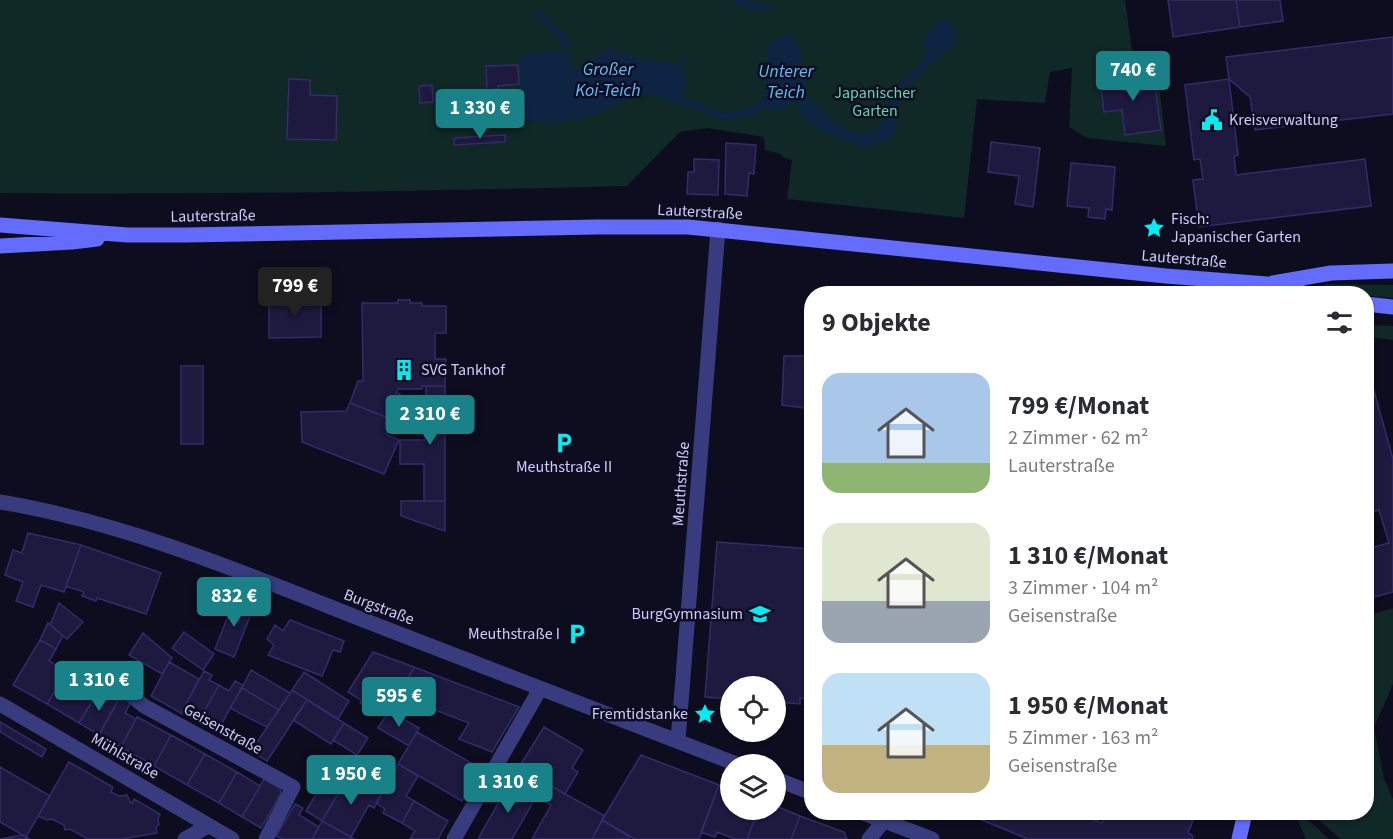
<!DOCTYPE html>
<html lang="de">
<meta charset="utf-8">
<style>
body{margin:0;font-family:"Source Sans 3",sans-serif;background:#f7f7f7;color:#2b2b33;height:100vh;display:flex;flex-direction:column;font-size:22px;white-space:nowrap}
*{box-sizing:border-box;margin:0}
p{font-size:20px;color:#7c7c81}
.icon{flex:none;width:33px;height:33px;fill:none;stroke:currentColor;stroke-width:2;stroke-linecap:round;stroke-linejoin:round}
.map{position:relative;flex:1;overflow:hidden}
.drawer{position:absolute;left:804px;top:286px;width:570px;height:534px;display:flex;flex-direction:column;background:#fff;border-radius:24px;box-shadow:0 2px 4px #0004}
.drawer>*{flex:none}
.fabs{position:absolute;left:720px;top:676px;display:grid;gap:12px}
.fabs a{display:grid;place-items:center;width:66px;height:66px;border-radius:50%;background:#fff;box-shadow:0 2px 4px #0004;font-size:30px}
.price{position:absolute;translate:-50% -51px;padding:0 14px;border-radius:6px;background:#198288;color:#fff;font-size:20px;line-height:39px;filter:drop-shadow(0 2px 3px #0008)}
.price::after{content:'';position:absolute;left:50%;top:36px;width:18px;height:14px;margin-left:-9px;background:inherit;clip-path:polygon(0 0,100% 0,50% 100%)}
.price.current{background:#222;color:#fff}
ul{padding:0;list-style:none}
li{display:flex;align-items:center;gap:18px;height:150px;padding:0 18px}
li span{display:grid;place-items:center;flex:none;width:168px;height:120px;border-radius:18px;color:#555}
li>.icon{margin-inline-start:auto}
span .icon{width:72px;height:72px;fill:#fffc;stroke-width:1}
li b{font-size:26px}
h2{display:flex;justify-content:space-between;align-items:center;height:72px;padding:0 18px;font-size:26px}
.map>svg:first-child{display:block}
</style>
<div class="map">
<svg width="1393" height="839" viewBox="0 0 1393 839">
<rect width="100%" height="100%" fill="#0e0d1f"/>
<!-- green -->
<path fill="#102826" d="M0 0H1125L1133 58 1156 55 1166 146 1087 138 1069 127 1072 68 1050 72 1045 103 977 99 964 218 787 199 792 160 783 157 781 154 765 150 764 137 708 128 680 132 627 186C418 191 209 195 0 193Z
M1325 284 1393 285V298L1325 292Z
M1367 325 1393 326V340L1367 337Z
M1393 608V684L1374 727 1384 779 1393 799V839H1341L1310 813H1366L1367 616Z
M1295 813H1300L1329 839H1306Z"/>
<!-- water -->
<path fill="#0d2543" d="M946 19C966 43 952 44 936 61L927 55 923 40 939 22Z
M790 35 796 45 799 46 806 77V95C825 115 846 140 877 131L884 119 896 124 897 129 893 136 869 148 863 147 832 135 804 120 795 100C783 111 773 118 763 100L767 86 765 77 769 44 780 37Z
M608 49 641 59 677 64 686 57 687 60 682 67 687 83 681 96 685 98 683 102 675 104C668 100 662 96 654 95 631 93 612 109 592 115 571 122 543 127 522 119L520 55C535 54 558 49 571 53L569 62 574 69 583 68 588 62Z"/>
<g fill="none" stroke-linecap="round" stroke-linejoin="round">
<!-- stream -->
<path stroke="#0d2543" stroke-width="7" d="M738 3 768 8
M539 14 562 36 566 45
M683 102C695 103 700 107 710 112 728 122 750 112 766 104
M890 122C893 108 896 93 907 82 915 73 924 68 930 57"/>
</g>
<!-- building -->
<path fill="#1e193f" stroke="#332b6b" stroke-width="1.5" d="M1168 0H1236L1240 27 1173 37Z
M1236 0H1280L1283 21 1240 27Z
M1393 37V114L1255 130 1250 97 1229 79 1226 57Z
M518 65 519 84 498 86V89L487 90 486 66Z
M1153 73 1161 130 1125 135 1122 110 1104 112 1100 80Z
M289 79 310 80V95L337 96 336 140 287 139Z
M1229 79 1238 155 1234 156 1236 175 1365 159 1371 206 1199 227 1193 180 1203 179 1200 159 1194 160 1185 85Z
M432 85 433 102 420 103 419 86Z
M505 135V142L454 145V138Z
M991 142 1040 148 1033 207 1015 204 1019 176 988 172Z
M726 143 756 145 754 174 749 173 747 196 725 194Z
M694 159 719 160 718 195 687 194 688 172H694Z
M1071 163 1115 167 1112 210 1106 209 1105 219 1088 217 1089 208 1067 206Z
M269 298H321V337L269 338Z
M398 300H410V303H422V306H446V333H435V359H446L445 386H422V389H398L396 393 400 394 391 419 350 403 358 381H363L362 303H398Z
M784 356H812V409L782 405Z
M181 366H203V444H181Z
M1368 369 1393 459V592L1366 599V549L1389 543 1379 510 1366 513V370Z
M426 386H445V501H424V464H400V440H425Z
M350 403 391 419 386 434 399 440 384 474 302 442 301 412 346 411Z
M401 501H445V531L401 516Z
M28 533 81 545 64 592 41 585 33 607 16 601 23 582 5 575 13 550 22 553Z
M717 542 811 549 812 699 800 698V704L776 702V687H730V699L705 697Z
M81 545 161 573 146 614 97 598 96 601 82 596 84 592 66 586Z
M235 598 254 606 234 657 215 649Z
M59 603 83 622 67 639 50 625Z
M290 620 344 641 340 652 333 650 322 676 268 655 274 645 267 639 275 625 283 631Z
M48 623 63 636 56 649 40 640Z
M184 632 214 654 203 670 172 648Z
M143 633 172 658 162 674 129 655Z
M40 640 56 649 49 661 66 671 47 704 13 685Z
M373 652 414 667 386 717 374 708 372 711 360 703 361 700 348 692Z
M169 662 199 679 181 713 151 696Z
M414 667 519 707 492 752 459 739 469 723 399 696Z
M251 670 290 693 279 710 242 688Z
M66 671 99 690 79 723 47 704Z
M204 671 212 675 209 680 219 685 198 722 181 713Z
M304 672 349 701 338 719 292 690Z
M235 681 243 685 217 732 198 722 219 685 229 691Z
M242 688 279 710 267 727 230 708Z
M99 690 118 701 99 735 79 723Z
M292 690 307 700 267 761 251 751Z
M121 695 132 700 125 713 136 719 121 747 99 735Z
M307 700 344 723 331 744 293 720Z
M389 711 419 728 409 746 378 728Z
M137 717 171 735 154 766 121 747Z
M0 722 46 749 42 757 0 732Z
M344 723 368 738 357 755 333 740Z
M544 727 583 750 572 768 578 772 565 794 519 767Z
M417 732 480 768 462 801 398 764Z
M171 735 205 754 187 785 154 766Z
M205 754 237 772 219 803 187 785Z
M641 755 719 785 699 839H635L602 820Z
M69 762 113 787 111 792 119 796 127 795 130 802 132 803 134 799 160 814 158 819 159 825 156 827 157 833 122 839H88L70 829 65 830 64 825 52 819 47 820 38 816Z
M398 764 418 776 406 796 414 801 402 823 383 813 385 809 376 803Z
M0 767 50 796 26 837 0 822Z
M330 771 346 780 322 821 306 811Z
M237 772 260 786 242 817 219 803Z
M349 775 382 794 374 808 369 805 351 837 322 821Z
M531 775 605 816 592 839H532L551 805 523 789Z
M264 779 280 788 281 793 261 828 242 817Z
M510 782 536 797 512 839H478Z
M719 785 730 789V810H758L747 839H735L717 832 715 837 701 832Z
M414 801 448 821 438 839H410L415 831 402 823Z
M295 804 303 808 299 815 319 827 312 839H282L276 836Z
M776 806 800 816 791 839H747L758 810H776Z
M965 813H1076L1102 823 1106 813 1120 815 1121 813H1196L1188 833 1192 835 1193 839H1028Z
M800 816 844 832 847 839H791Z
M602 820 630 837 629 839H592Z
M322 821 351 837 354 839H312Z
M22 835 30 839H0Z"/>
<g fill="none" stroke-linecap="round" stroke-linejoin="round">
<!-- street -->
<path stroke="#383b7d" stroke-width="15" d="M0 502C127 523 247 574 366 621 490 669 615 717 739 765
M120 686 144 706 293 787 266 839
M0 704 232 839
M678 741 718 229
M776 779 812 793
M863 813 932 839
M185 839 208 826
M454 839 540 689
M869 839 884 821"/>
<!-- secondary -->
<path stroke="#646cfd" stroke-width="15" d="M0 225 127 235H186L597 227H688L1166 276 1267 284 1307 294
M0 246 72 242 97 239
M1273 283 1331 273 1393 271
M1366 304 1393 307
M1239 839 1245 813"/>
</g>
<!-- icons -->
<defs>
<symbol id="civic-bare" viewBox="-9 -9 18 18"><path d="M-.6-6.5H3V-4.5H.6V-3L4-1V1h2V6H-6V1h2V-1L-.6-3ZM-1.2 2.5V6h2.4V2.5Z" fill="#04ecf1" stroke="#0e0d1f" stroke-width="2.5" paint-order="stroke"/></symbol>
<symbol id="sight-bare" viewBox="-9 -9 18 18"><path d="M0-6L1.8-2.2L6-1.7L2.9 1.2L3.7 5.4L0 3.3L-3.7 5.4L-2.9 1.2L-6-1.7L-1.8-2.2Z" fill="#04ecf1" stroke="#0e0d1f" stroke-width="2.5" paint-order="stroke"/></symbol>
<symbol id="building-bare" viewBox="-9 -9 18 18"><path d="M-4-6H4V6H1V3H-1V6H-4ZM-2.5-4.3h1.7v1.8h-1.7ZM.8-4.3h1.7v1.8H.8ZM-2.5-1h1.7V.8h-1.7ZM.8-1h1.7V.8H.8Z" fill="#04ecf1" stroke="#0e0d1f" stroke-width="2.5" paint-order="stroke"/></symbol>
<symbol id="parking-bare" viewBox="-9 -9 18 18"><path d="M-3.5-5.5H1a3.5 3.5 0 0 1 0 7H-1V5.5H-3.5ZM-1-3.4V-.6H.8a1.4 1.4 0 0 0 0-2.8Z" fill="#04ecf1" stroke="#0e0d1f" stroke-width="2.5" paint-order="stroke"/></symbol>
<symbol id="school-bare" viewBox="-9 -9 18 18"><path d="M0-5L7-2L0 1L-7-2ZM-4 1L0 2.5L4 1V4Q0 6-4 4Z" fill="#04ecf1" stroke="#0e0d1f" stroke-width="2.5" paint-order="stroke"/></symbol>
</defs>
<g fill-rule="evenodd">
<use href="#civic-bare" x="1197" y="105" width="30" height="30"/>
<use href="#sight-bare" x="1139" y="213" width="30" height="30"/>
<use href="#building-bare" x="389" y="355" width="30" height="30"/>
<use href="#parking-bare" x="549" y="428" width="30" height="30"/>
<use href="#school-bare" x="745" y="599" width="30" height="30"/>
<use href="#parking-bare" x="562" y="619" width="30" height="30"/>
<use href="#sight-bare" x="690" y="699" width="30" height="30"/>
</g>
<g text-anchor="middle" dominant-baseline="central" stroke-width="5" stroke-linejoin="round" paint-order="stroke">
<!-- park labels -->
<g font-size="16" fill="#59dcb1" stroke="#0e0d1f">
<text x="875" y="93">Japanischer<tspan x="875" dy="18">Garten</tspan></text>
</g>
<!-- poi labels -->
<g font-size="16" fill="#cdcbfe" stroke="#0e0d1f" text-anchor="start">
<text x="1229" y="120">Kreisverwaltung</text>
<text x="1171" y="219">Fisch:<tspan x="1171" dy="18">Japanischer Garten</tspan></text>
<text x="421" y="370">SVG Tankhof</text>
<text x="564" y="467" text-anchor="middle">Meuthstraße II</text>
<text x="743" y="614" text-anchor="end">BurgGymnasium</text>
<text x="560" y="634" text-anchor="end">Meuthstraße I</text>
<text x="688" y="714" text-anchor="end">Fremtidstanke</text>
</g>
<!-- street labels -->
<g font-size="16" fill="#cdcbfe" stroke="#0e0d1f">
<text transform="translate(700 212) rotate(3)">Lauterstraße</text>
<text transform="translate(213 216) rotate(-1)">Lauterstraße</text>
<text transform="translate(1184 259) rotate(5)">Lauterstraße</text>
<text transform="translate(681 484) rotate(-86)">Meuthstraße</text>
<text transform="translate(379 607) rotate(21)">Burgstraße</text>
<text transform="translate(223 729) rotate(29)">Geisenstraße</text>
<text transform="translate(125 756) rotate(30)">Mühlstraße</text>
</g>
<!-- water labels -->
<g font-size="18" font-style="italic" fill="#5bbefc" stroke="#0e0d1f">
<text x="608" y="69">Großer<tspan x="608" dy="21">Koi-Teich</tspan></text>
<text x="786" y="71">Unterer<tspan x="786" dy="21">Teich</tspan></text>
</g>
</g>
</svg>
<div class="fabs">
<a><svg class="icon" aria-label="locate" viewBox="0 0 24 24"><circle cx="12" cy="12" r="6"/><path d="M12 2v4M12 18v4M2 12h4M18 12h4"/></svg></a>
<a><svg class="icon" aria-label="layers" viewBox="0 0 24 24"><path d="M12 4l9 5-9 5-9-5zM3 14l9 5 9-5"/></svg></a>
</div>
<b class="price" style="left:1133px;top:102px">740 €</b>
<b class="price" style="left:480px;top:140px">1 330 €</b>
<b class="price current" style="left:295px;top:318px">799 €</b>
<b class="price" style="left:430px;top:446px">2 310 €</b>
<b class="price" style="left:234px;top:628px">832 €</b>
<b class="price" style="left:99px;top:712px">1 310 €</b>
<b class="price" style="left:399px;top:728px">595 €</b>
<b class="price" style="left:351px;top:806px">1 950 €</b>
<b class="price" style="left:508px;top:814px">1 310 €</b>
<section class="drawer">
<h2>9 Objekte<svg class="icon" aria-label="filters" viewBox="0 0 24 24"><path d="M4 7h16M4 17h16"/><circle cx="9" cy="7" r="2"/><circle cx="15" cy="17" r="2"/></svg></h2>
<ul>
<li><span style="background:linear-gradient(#a9c7e8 75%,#8fb573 0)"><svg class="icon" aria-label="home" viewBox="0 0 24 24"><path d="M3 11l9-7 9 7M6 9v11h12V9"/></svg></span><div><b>799 €/Monat</b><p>2 Zimmer · 62 m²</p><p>Lauterstraße</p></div></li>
<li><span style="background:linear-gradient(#dfe7d0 65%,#9aa5b1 0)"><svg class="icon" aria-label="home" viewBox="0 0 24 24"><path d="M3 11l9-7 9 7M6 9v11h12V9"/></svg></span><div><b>1 310 €/Monat</b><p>3 Zimmer · 104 m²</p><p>Geisenstraße</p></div></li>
<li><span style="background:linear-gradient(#bfe0f5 60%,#c2b280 0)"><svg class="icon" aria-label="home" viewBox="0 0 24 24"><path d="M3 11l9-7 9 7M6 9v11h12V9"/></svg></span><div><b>1 950 €/Monat</b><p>5 Zimmer · 163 m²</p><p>Geisenstraße</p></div></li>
</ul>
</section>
</div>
